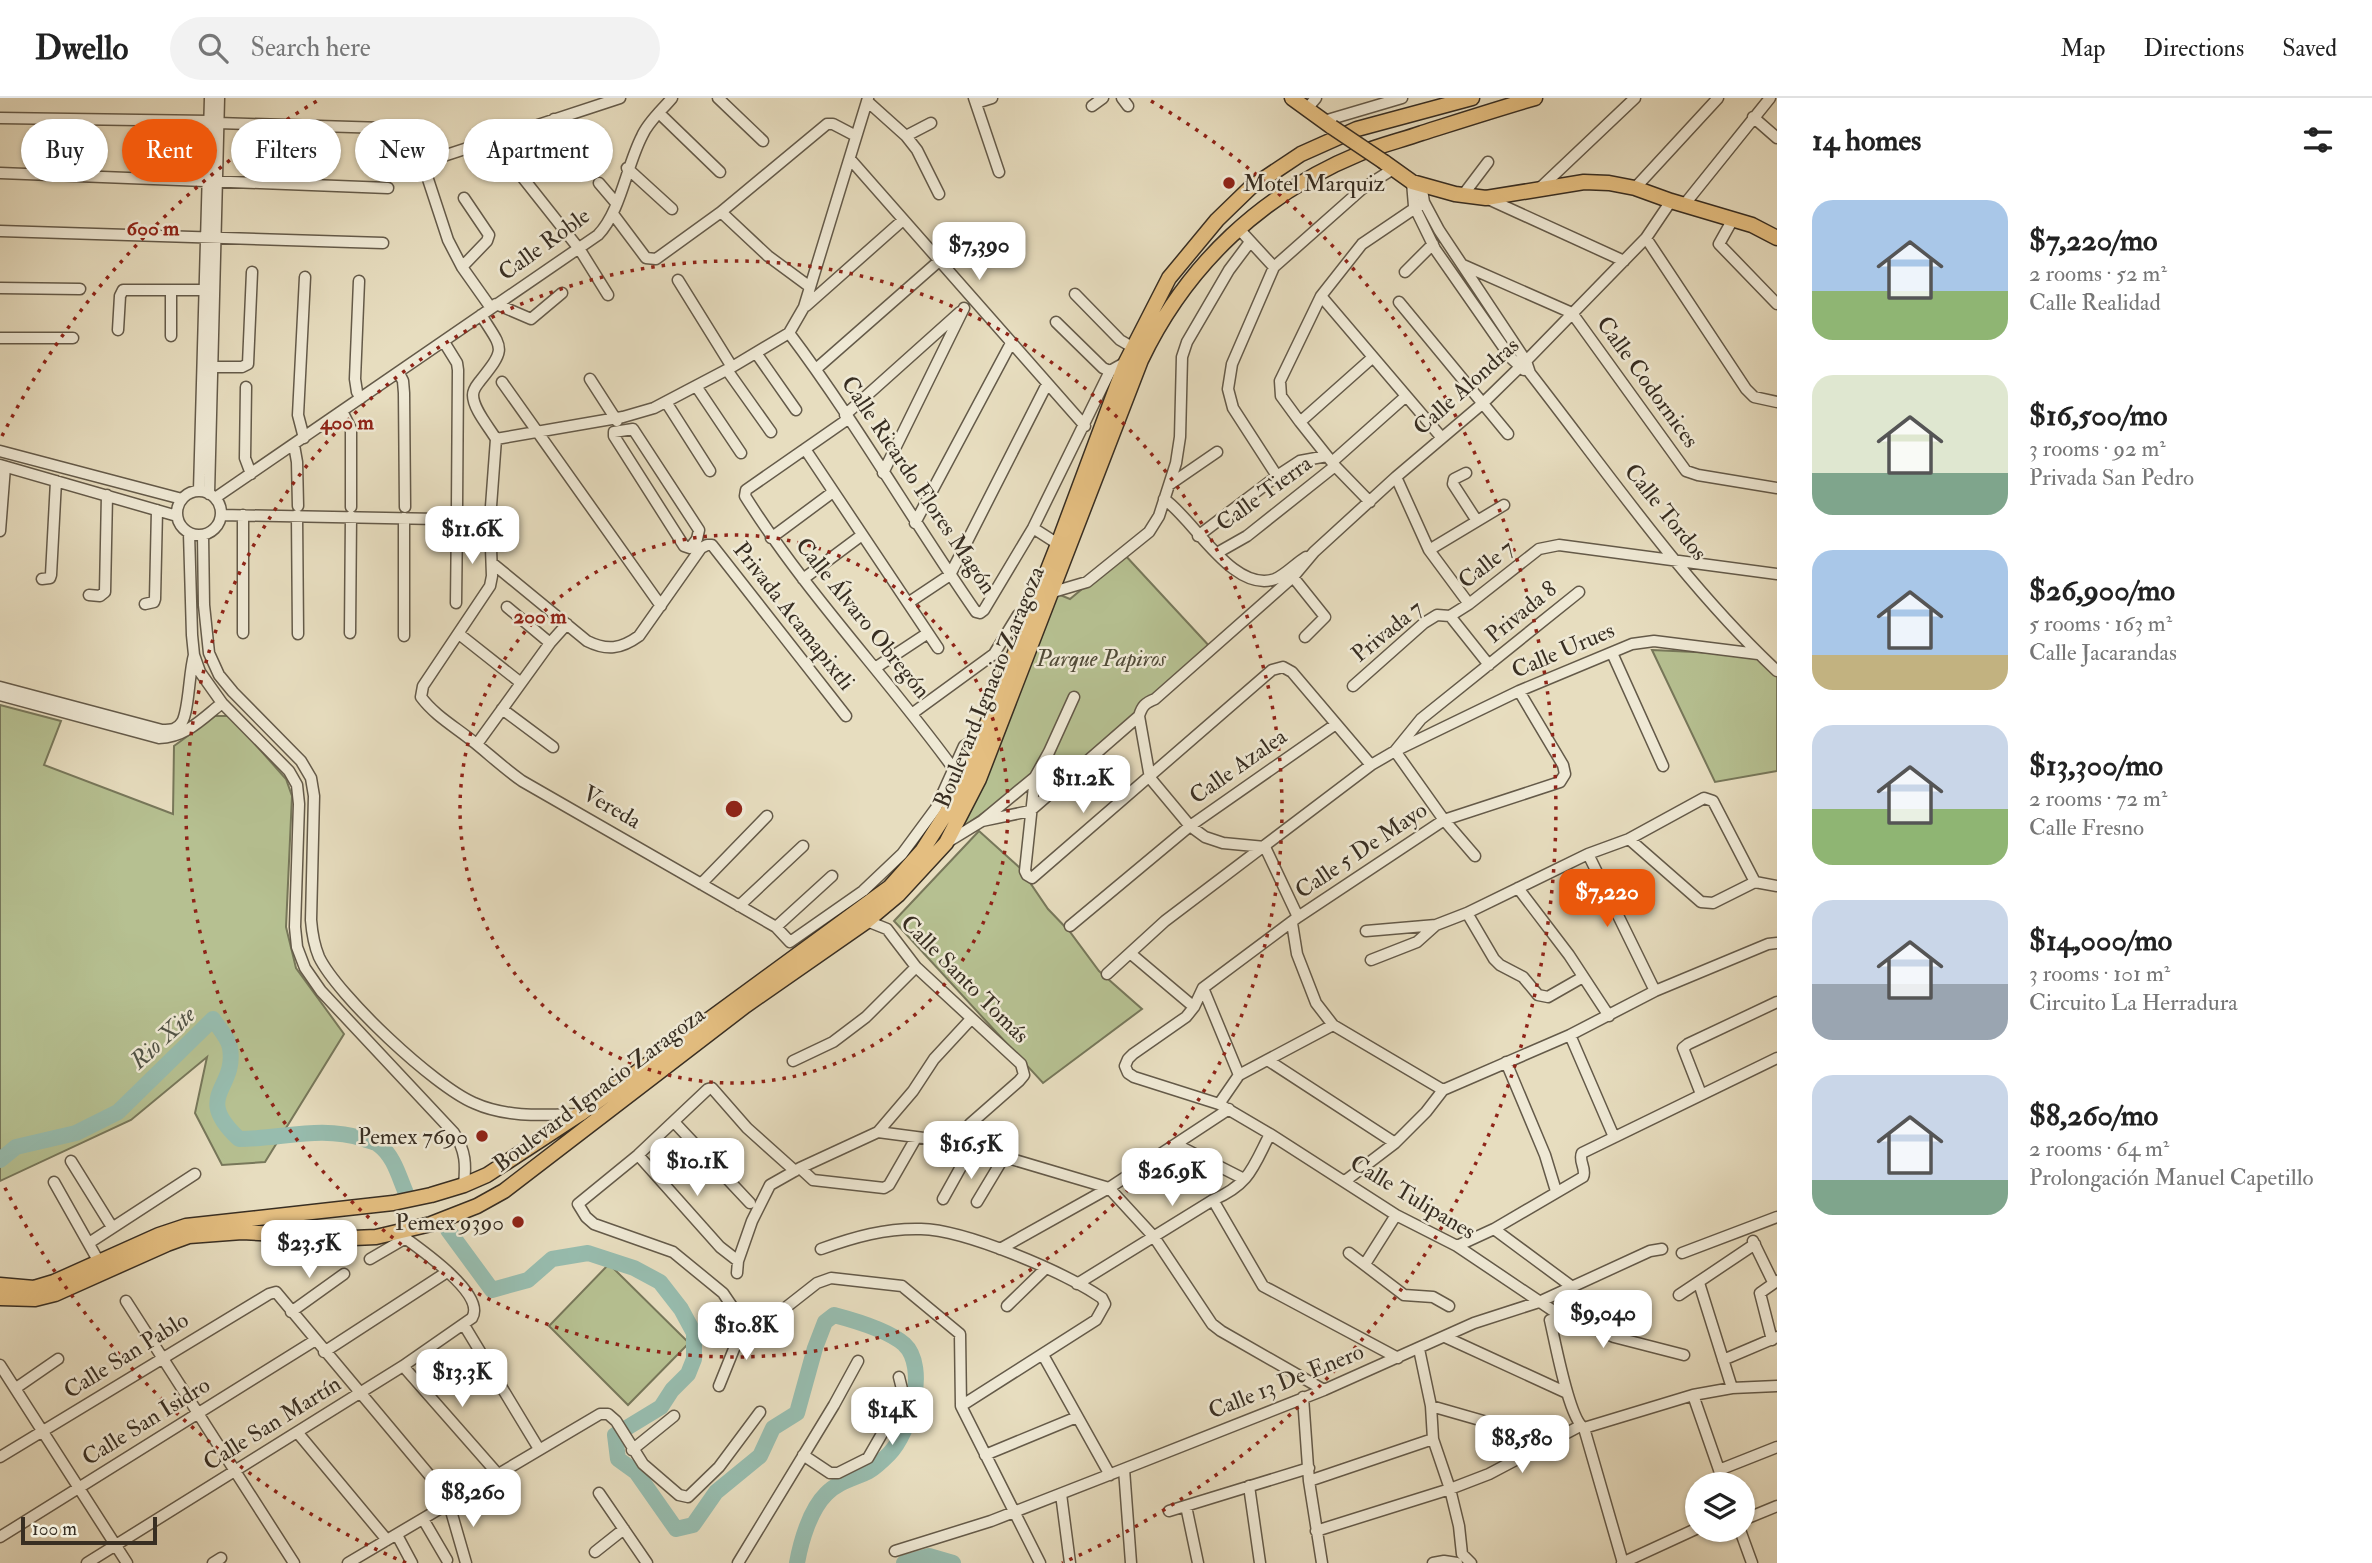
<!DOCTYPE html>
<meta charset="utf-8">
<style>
body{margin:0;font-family:"IM FELL Double Pica",serif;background:#f2f2f2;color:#222;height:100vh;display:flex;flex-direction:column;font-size:26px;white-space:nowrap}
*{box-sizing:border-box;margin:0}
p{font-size:23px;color:#767676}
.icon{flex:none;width:38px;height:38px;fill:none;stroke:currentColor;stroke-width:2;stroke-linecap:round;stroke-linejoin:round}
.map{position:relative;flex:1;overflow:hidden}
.details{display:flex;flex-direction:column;background:#fff;width:595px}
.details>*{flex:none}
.hud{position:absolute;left:21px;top:21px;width:665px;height:63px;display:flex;gap:14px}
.tools{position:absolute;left:1685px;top:1374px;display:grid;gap:14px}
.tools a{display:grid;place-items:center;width:70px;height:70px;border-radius:50%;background:#fff;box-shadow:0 2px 5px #0004;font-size:35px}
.scale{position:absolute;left:21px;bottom:18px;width:136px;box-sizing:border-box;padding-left:7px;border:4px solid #382e22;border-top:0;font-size:19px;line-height:24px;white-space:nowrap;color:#382e22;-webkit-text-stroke:5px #efe9d5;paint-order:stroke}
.price{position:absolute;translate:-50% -60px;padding:0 16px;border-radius:14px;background:#fff;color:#222;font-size:23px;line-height:46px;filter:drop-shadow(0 2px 4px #0008)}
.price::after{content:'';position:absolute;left:50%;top:42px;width:21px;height:16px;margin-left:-10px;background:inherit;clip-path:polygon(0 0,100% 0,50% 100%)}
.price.current{background:#ea580c;color:#fff}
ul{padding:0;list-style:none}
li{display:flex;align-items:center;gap:21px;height:175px;padding:0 35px}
li span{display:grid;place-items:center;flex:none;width:196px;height:140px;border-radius:21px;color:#555}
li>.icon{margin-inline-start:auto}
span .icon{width:84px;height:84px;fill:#fffc;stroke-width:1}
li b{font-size:30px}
h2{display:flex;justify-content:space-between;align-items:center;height:84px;padding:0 35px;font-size:30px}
.pill{padding:0 24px;border-radius:32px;background:#fff;box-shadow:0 2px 5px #0004;font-size:24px;line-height:63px}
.pill.current{background:#ea580c;color:#fff}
header{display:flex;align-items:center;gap:42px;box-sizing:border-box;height:98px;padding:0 35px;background:#fff;border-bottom:2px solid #e0e0e0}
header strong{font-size:33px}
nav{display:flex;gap:38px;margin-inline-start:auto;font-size:24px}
.search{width:490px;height:63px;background:#f2f2f2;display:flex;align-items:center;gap:18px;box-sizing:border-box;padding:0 24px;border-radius:38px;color:#767676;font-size:26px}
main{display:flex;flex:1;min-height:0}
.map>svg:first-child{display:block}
</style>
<header>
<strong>Dwello</strong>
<div class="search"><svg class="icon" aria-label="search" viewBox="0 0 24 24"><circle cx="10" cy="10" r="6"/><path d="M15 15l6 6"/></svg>Search here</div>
<nav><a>Map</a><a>Directions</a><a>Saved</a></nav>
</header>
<main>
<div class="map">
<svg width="1777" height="1465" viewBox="0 0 1777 1465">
<rect width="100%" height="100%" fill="#e7ddbf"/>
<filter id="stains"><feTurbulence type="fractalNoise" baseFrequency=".00286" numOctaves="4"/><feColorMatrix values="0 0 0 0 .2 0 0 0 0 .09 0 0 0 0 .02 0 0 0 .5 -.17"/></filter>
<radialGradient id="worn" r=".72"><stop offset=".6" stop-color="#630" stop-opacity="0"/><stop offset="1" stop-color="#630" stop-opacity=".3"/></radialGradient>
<!-- green -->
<path fill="#b6c091" stroke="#77775a" stroke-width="2" d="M1124 456 1212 551 1031 706 1034 680 961 730 1053 494 1070 501Z
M1652 552 1758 557 1777 577V673L1715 684Z
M0 607 61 623 44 667 173 716 174 648 215 618H230L286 681 292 698 286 829 296 870 344 936 265 1064 222 1067 195 1015 207 959 131 1022 0 1083Z
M979 733 1020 770 1048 811 1070 834 1099 873 1142 911 1043 985 894 823Z
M609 1166 689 1245 628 1307 549 1228Z"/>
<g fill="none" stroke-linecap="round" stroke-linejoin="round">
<!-- river -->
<path stroke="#97bcae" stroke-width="16" d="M0 1062 16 1049 76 1035 118 1014 213 921C218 929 229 941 230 950 237 992 192 997 239 1041 283 1041 320 1027 364 1041 369 1043 376 1044 379 1047 394 1058 399 1079 406 1095
M448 1132 492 1192 528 1182 552 1161 588 1155 634 1170 660 1184 681 1211 694 1235V1261L688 1276 672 1292 661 1309 615 1337 618 1361 636 1374 676 1431 693 1427 716 1394 760 1358 773 1330 797 1315 815 1250 825 1224 834 1217C853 1222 889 1233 904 1246 929 1269 910 1335 889 1356 883 1362 876 1369 869 1373 855 1380 837 1384 826 1396 810 1412 801 1443 797 1465
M904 1465 929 1458 953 1465"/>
<defs>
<path id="minor" d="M718 0 763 43
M974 0 999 74
M1122 0 1128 8
M867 3 906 38 917 52 939 96
M976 5 992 0
M1092 8 1103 0
M1306 12 1316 0
M659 15 720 74
M1753 19 1777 40
M0 20 209 23
M554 21 575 54
M1324 23 1402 0
M218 25 384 30
M906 38 931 25
M493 42 580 152 608 197
M850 61 1085 328
M423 66 448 142 462 169 491 210
M413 68 620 0
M627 70 672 111
M0 75 388 90
M1412 84 1414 108 1435 151 1511 260 1524 272
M599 85 616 105
M1421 86 1424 104 1439 132 1526 263 1530 275C1608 375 1684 486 1777 573
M1635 90 1718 0
M1538 92 1635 0
M1463 97 1488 64
M1486 100 1624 163
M1684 107 1770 0
M721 114 768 158 810 189
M613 116 646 160 656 161 721 114 827 26H833L856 38
M1733 121 1719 146 1777 206
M1238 130 1274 169
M0 133 383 145
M1646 140 1746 291 1754 299 1777 304
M1463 167 1572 215 1686 373 1698 377 1777 390
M462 169 487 143 489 137 464 100
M1405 174 1433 146
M678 182 732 269
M359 183 355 281 357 294 361 300
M0 190 80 191
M1075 196 1120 242 1132 249
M1321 198 1442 340
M1399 204 1508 336
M496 206 531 221 562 195
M806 208 903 122
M481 217C503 252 507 249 480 283 477 287 473 291 473 297 473 311 489 329 496 341
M1056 224 1103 270 1110 273
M118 232 120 198 123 192H205
M789 235C856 324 912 422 976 514L980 515 984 512 1033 430 1110 273 1126 264
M171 238V192
M0 240H73
M444 244 457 265 458 272 457 409
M756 255 796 312
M208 269H242L248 266 252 174
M816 271 939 163
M727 272 771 334
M399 275 403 283 404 295 405 409
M590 281 617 323
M502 284 661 508
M696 288 741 355
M246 289 245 360 251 376
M666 304 710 373
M342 313 351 331V409
M845 317 960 214
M848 321 746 392 745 398C806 495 886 578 953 670
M1300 324 1372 260
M633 331 699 432 697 441 690 450 684 448 614 338V334Z
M304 340 298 317 305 179
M496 341 490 422 492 478 490 488 423 588 421 599C435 618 457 630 475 645 491 658 505 671 522 683L776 829 790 844 863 793 902 756 936 710 964 648 983 636
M496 341 623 319 654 310 732 269 789 235 804 209 868 0
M294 347 297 364 298 408
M805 351 938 550
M0 353 182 401
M1332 364 1405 299
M0 367 177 418
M883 375 964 210
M1466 375 1454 381 1453 386 1477 423
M1277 378 1233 310 1228 291 1232 266 1274 169 1362 91 1393 71
M1396 379 1429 452 1469 506
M1169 387 1217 354
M199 393 210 0
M177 415a22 22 0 1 1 44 0a22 22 0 1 1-44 0Z
M209 396 219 0
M215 400 598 137C621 113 626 69 642 38 648 24 662 12 672 0
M1164 401C1193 420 1233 496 1275 481 1285 477 1296 465 1306 459
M1370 404 1335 368 1300 324 1281 298 1280 283 1321 198 1362 146 1424 104
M221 417 490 422
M297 417 298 536
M404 420V538
M915 425 1011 245
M1033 430 1058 446
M0 433 5 369
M189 435 192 537 194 557 200 574 222 605 289 673 297 687 299 706 295 829 297 849 305 870 321 893 454 1035C466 1053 466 1067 464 1087
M203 437 204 507 209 555 219 577 233 594 301 663 311 680 314 698 311 822C312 835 314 847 319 859 338 898 434 988 474 1005 507 1020 545 1017 580 1016
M1198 438 1277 378 1300 363 1327 358
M771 440 833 394
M1429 452 1504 407
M1217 455 1247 438 1335 368
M492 465 587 543C607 553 621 551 639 538L701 450 707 447H712L846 618
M1293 479 1325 519 1305 539
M42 481 50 480 51 477 56 383
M803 481 862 437
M1053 494 1087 484 1149 434 1159 418 1176 365 1180 339 1182 259 1187 244 1229 172 1250 144
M89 497 100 498 105 494 107 397
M456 505 457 421
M908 505 950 477 1047 286
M145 506 154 504 155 501 157 412
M507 509 550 545
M1450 518 1469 506 1539 451 1559 447 1777 476
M1450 518 1489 567
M243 535V417
M350 535 351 418
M459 536 521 585
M1612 555 1663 668
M875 570 928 535
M1353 588 1424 525 1437 517 1450 518
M0 589 162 632C171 632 177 632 182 624 189 612 189 574 194 557
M1519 593 1563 667 1565 676 1560 684 1444 722 1298 819 1203 890 1194 909 1186 919 1133 956 1128 961 1125 968 1128 975 1134 979 1219 1006 1270 1036 1396 1117 1457 1148 1555 1214 1614 1239 1684 1257
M0 597 159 640C186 639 202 621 222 605
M1074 599 1049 654 1035 679 1025 773 1027 777 1032 780 1272 572 1283 569 1292 574 1371 667
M502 611 553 649
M913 615 994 556 1018 517 1032 510
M1139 618 1150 680 1190 728 1205 739 1223 745 1265 749 1298 819
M477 646 550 545 567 526
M983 722 1035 679
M1629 741 1701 804 1713 805 1755 784
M946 745 982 723 1030 713 1139 618C1142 608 1145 605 1155 601L1293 479 1314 454 1396 379 1482 306 1526 263 1646 140 1671 103
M1588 756 1655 893
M1475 758 1444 722 1395 653 1421 621 1579 494
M1755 784 1777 788
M701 786 767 718
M1518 790 1569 857 1609 918
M739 808 803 748
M1467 815 1494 861 1500 867 1523 879 1538 897 1548 899 1583 879
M867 823 887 831 916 869 1021 966 1024 977 1019 983 970 1026 954 1044
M1292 825 1297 856 1316 905 1333 927 1443 992
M1070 828 1190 728 1336 626
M776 829 832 778
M1366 833 1436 827 1467 815 1588 756 1629 741 1704 700 1713 703 1755 784
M1130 855 1194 909
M1371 862 1417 844 1436 827
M1107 876 1165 823 1371 667 1395 653 1519 593 1632 546 1654 543 1758 556
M1203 890 1239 977
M1570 937 1614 1039
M793 963 833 944 866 919 916 869
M1269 963 1395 1045
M1506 964 1545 1057 1556 1093
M1701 996 1683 950 1688 946 1777 904
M1219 1006 1239 977 1333 927
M674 1024 750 1105
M878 1034 954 1044 1109 1090 1154 1139 1212 1226 1221 1233 1324 1292
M1177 1047 1244 1081
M638 1057 720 1149 738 1163
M71 1063 112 1129
M800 1070 813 1082 884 1090 889 1087 916 1040
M1345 1083 1395 1045 1426 1014 1443 992 1570 937 1655 893 1768 846 1777 845
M54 1084 99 1164
M943 1101 972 1049
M1213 1102 1263 1188 1398 1260
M977 1104 1004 1059
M1494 1131 1571 1188
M1753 1143 1773 1184
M89 1145 195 1076
M1457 1148 1494 1131 1583 1079C1587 1071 1578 1063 1582 1055L1777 960
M821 1151C854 1139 886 1130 921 1131 966 1132 1064 1174 1102 1200L1105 1206 1096 1222 961 1308
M1000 1151 1109 1090 1229 1011
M1349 1155 1404 1197 1433 1199 1449 1208
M1682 1155 1777 1119
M370 1161 406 1140
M1365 1166 1396 1117
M737 1175 738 1163 752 1123 770 1087 800 1070 878 1034 913 993 934 961 971 921
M1699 1185 1732 1290
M1077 1186 1213 1102C1250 1086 1253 1069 1270 1036
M1679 1197 1755 1146
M126 1203 294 1465
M1007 1208 1046 1170
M291 1214 344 1176
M1550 1222C1555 1243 1569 1321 1584 1330L1623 1465
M744 1226 723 1195 673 1154 594 1126 586 1119 578 1106 638 1057 708 991 712 990 747 1030 795 1073
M744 1226 755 1229 766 1225 817 1185 831 1180 902 1188 960 1236 961 1308 1040 1465
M464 1227 539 1351
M1445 1239 1567 1295
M1772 1242 1760 1195 1777 1183
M1419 1251 1431 1308 1433 1341 1450 1391 1459 1428 1462 1456 1471 1465
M324 1254 447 1174
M1043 1257 1110 1377
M1723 1262 1777 1239
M0 1267 127 1465
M403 1268 497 1375
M719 1288 744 1226
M16 1290 58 1261
M1693 1297 1724 1386
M1303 1299 1309 1383 1322 1465
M1431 1308 1550 1342
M1584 1330 1693 1297 1732 1290 1777 1288
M297 1334 387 1442
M632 1352 674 1318
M803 1357 830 1375H838L868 1360 895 1313 902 1291 899 1279
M985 1357 1077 1319
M0 1359 269 1196 276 1194 441 1391 449 1406 466 1465
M1124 1371 1131 1465
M1719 1372 1777 1349
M1309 1383 1433 1341
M1249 1388 1260 1465
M599 1395 647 1465
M1061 1396 1070 1465
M1186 1408 1198 1465
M1169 1413 1309 1370
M423 1421 447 1462
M1743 1422 1777 1408
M1740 1432 1752 1465
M1316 1433 1450 1391 1489 1376 1580 1328
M397 1437 412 1465
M0 1439 314 1243
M895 1453 991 1423 1124 1371 1324 1292 1474 1225 1539 1204 1650 1153 1662 1151
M595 1454 624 1431
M87 1465 403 1268 472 1220C487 1196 416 1148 398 1135
M213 1465 221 1460
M348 1465 600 1316H608L616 1323 643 1366 679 1397 688 1399 719 1369 760 1314
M738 1465 834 1307 858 1263
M1433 1465 1444 1463 1457 1465
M1622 1465 1698 1430"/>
<path id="major" d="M1292 0 1332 29
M1384 64 1412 84 1455 96 1486 100 1584 84 1609 85 1635 90 1671 103 1752 127 1777 140
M0 1187 34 1190 54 1184 159 1137 186 1128 393 1105 431 1097 464 1087 487 1077 580 1016 890 789 922 753 949 711 968 674 1058 446 1126 264 1169 180 1217 122 1250 90 1301 56 1357 31 1472 0
M0 1200 35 1201 55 1196 167 1146 189 1138 242 1134 353 1140 376 1139 431 1126 477 1108 504 1093 745 908 867 823 898 797 946 745 979 681 1141 262C1187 166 1263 95 1361 55 1381 47 1402 42 1422 35 1460 23 1497 11 1535 0"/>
</defs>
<!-- minor casing -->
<use href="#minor" stroke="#645a49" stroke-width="13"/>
<!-- major casing -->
<use href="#major" stroke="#382e22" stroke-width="17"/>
<!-- minor -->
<use href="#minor" stroke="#efe9d5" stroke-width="10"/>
<!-- major -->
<use href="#major" stroke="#e4be80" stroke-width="14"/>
<defs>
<path id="major-bridge" d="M1332 29 1384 64"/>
</defs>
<!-- major-bridge casing -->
<use href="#major-bridge" stroke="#382e22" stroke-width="17" stroke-linecap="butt"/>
<!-- major-bridge -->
<use href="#major-bridge" stroke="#e4be80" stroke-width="14"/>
</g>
<!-- distance rings -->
<g fill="none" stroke="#8f2418" stroke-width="3.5" stroke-dasharray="3.5 7">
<circle cx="734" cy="711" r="274"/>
<circle cx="734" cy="711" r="548"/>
<path d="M406 1465A822 822 0 0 1 2 1084M2 338A822 822 0 0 1 317 3M1151 3A822 822 0 0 1 1062 1465"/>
</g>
<!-- markers -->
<g fill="#8f2418" stroke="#efe9d5" stroke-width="2.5">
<circle cx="1229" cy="85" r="7"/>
<circle cx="482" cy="1038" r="7"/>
<circle cx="518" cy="1124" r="7"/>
</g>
<g text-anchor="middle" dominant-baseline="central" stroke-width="5" stroke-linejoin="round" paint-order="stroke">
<!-- poi labels -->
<g font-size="23" fill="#382e22" stroke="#efe9d5" text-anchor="end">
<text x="1243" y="85" text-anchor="start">Motel Marquiz</text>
<text x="468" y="1038">Pemex 7690</text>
<text x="504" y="1124">Pemex 9390</text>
</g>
<!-- street labels -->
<g font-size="23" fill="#382e22" stroke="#efe9d5">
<text transform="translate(544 146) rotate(-36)">Calle Roble</text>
<text transform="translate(1648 284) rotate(54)">Calle Codornices</text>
<text transform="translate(1466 288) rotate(-42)">Calle Alondras</text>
<text transform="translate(919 387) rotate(56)">Calle Ricardo Flores Magón</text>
<text transform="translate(1264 395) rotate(-36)">Calle Tierra</text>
<text transform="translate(1666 414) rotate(51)">Calle Tordos</text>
<text transform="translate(1486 466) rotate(-38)">Calle 7</text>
<text transform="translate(1521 514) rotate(-39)">Privada 8</text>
<text transform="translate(794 518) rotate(52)">Privada Acamapixtli</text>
<text transform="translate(863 520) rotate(51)">Calle Álvaro Obregón</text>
<text transform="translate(1387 533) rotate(-39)">Privada 7</text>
<text transform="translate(1563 552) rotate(-23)">Calle Urues</text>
<text transform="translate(989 589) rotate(-68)">Boulevard Ignacio Zaragoza</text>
<text transform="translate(1238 668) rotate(-35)">Calle Azalea</text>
<text transform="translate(612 709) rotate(30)">Vereda</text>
<text transform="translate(1361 752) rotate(-34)">Calle 5 De Mayo</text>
<text transform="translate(965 881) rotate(45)">Calle Santo Tomás</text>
<text transform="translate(599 991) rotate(-37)">Boulevard Ignacio Zaragoza</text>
<text transform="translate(1413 1099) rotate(31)">Calle Tulipanes</text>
<text transform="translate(126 1257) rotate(-32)">Calle San Pablo</text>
<text transform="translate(1286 1283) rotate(-22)">Calle 13 De Enero</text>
<text transform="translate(146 1323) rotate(-32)">Calle San Isidro</text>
<text transform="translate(272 1325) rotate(-32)">Calle San Martín</text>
</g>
<!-- park labels -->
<g font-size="23" font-style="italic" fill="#514b38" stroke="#efe9d5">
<text x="1101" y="560">Parque Papiros</text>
</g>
<!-- water labels -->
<g font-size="24" font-style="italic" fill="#505245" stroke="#efe9d5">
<text transform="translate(163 940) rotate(-43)">Rio Xite</text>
</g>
</g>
<circle cx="734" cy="711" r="10" fill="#8f2418" stroke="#efe9d5" stroke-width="3.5"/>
<g font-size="21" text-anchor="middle" font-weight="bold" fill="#8f2418" stroke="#efe9d5" stroke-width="5" stroke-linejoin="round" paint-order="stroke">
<text x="153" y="137">600 m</text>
<text x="347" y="331">400 m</text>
<text x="540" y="525">200 m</text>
</g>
<rect width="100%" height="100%" filter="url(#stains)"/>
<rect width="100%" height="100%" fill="url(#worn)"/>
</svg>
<div class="tools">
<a><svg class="icon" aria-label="layers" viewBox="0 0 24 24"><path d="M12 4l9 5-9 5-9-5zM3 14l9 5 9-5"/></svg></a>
</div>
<div class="scale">100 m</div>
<b class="price" style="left:979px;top:184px">$7,390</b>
<b class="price" style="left:472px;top:468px">$11.6K</b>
<b class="price" style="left:1083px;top:717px">$11.2K</b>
<b class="price current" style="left:1607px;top:831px">$7,220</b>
<b class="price" style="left:971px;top:1083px">$16.5K</b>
<b class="price" style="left:697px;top:1100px">$10.1K</b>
<b class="price" style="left:1172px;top:1110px">$26.9K</b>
<b class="price" style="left:309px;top:1182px">$23.5K</b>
<b class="price" style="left:1603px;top:1252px">$9,040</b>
<b class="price" style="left:746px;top:1264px">$10.8K</b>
<b class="price" style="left:462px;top:1311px">$13.3K</b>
<b class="price" style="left:892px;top:1349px">$14K</b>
<b class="price" style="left:1522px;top:1377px">$8,580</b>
<b class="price" style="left:473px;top:1431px">$8,260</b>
<div class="hud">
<a class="pill">Buy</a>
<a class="pill current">Rent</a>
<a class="pill">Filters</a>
<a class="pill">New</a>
<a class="pill">Apartment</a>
</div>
</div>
<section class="details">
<h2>14 homes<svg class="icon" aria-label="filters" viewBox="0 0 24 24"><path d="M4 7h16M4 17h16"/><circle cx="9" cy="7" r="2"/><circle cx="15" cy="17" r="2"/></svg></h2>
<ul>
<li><span style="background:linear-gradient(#a9c7e8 65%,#8fb573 0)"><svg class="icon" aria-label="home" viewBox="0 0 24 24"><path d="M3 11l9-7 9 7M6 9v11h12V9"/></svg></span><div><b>$7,220/mo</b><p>2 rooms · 52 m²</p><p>Calle Realidad</p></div></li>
<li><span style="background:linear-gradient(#dfe7d0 70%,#7fa58c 0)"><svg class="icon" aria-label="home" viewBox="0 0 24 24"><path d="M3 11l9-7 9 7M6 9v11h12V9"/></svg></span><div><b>$16,500/mo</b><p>3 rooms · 92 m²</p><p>Privada San Pedro</p></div></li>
<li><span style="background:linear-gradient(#a9c7e8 75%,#c2b280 0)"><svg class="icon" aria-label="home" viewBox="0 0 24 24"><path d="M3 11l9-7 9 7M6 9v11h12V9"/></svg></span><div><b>$26,900/mo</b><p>5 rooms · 163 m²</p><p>Calle Jacarandas</p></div></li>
<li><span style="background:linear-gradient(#c9d6e8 60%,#8fb573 0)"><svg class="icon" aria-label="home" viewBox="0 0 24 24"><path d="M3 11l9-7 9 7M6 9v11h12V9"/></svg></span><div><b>$13,300/mo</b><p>2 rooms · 72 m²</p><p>Calle Fresno</p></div></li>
<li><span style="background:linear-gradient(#c9d6e8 60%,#9aa5b1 0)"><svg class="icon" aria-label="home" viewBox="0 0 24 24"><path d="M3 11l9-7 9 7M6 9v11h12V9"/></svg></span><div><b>$14,000/mo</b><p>3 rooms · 101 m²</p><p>Circuito La Herradura</p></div></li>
<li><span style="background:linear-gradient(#c9d6e8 75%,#7fa58c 0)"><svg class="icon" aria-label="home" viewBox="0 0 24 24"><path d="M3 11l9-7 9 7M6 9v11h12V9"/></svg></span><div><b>$8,260/mo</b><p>2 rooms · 64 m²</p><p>Prolongación Manuel Capetillo</p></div></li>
</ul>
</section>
</main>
